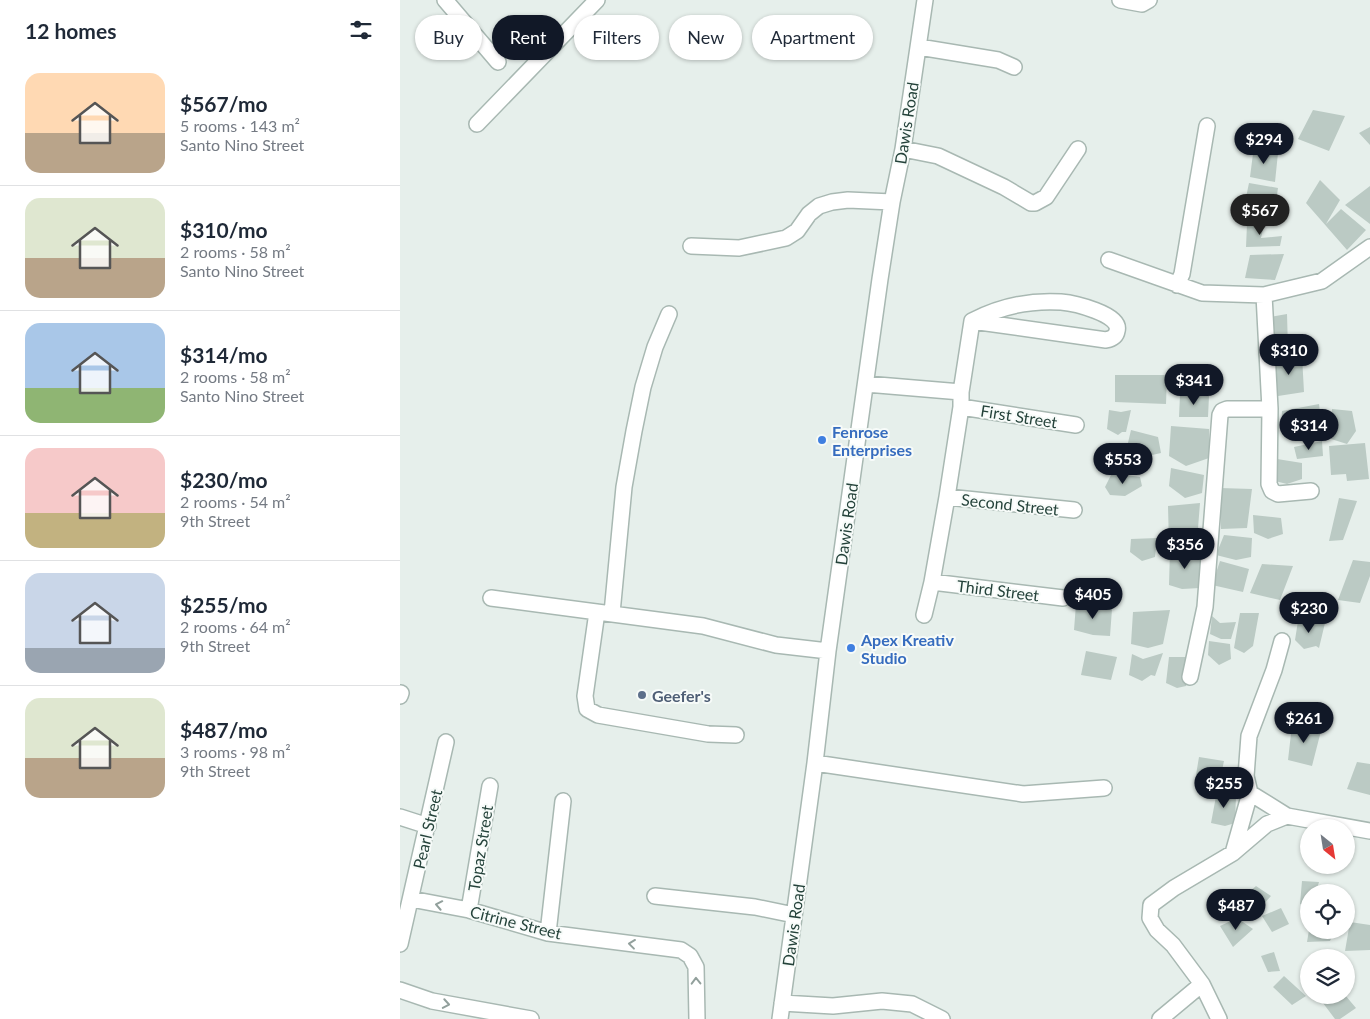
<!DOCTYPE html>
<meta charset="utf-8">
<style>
body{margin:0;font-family:Lato,sans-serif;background:#f2f2f3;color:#1f2937;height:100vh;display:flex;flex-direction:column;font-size:19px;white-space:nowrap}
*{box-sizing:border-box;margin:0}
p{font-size:16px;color:#747a83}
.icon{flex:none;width:28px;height:28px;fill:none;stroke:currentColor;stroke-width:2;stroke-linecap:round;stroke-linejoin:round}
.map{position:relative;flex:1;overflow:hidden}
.details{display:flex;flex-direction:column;background:#fff;width:400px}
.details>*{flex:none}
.hud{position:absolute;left:15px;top:15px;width:475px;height:45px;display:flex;gap:10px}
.needle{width:32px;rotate:150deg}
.fabs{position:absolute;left:900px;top:819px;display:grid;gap:10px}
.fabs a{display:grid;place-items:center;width:55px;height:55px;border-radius:50%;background:#fff;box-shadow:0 1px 4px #0004;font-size:25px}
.price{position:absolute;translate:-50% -42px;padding:0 11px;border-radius:18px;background:#111827;color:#fff;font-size:16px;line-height:32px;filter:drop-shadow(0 1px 2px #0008)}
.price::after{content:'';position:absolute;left:50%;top:30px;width:15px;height:11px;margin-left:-8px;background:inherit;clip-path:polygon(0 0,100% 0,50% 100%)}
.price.current{background:#222;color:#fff}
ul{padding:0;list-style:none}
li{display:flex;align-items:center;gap:15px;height:125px;padding:0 25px}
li+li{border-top:1px solid #e0e1e3}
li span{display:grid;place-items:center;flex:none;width:140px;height:100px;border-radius:15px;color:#555}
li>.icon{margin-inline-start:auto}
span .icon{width:60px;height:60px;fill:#fffc;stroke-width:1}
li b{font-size:21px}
h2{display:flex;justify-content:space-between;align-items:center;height:60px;padding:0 25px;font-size:21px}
.tag{padding:0 18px;border-radius:22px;background:#fff;box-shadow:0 1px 4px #0004;font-size:18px;line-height:45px}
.tag.current{background:#111827;color:#fff}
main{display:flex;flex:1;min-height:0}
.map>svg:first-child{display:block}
</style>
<main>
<section class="details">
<h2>12 homes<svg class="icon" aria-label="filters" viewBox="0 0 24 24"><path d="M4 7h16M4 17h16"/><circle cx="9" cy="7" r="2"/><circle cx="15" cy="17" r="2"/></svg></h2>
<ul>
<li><span style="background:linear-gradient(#ffd9b3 60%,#b9a48a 0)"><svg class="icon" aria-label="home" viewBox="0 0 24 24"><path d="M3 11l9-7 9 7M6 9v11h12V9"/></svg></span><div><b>$567/mo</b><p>5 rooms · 143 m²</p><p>Santo Nino Street</p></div></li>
<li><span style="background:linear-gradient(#dfe7d0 60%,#b9a48a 0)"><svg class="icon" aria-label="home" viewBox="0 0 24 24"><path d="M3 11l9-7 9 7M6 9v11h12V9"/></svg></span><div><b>$310/mo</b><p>2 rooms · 58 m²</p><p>Santo Nino Street</p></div></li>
<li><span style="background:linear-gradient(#a9c7e8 65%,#8fb573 0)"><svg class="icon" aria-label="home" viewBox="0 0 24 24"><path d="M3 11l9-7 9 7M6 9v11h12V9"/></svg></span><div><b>$314/mo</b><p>2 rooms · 58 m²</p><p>Santo Nino Street</p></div></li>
<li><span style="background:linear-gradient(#f6c9c9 65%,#c2b280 0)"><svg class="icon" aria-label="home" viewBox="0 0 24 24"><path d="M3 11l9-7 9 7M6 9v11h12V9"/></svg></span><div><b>$230/mo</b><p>2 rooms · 54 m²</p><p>9th Street</p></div></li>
<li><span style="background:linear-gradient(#c9d6e8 75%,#9aa5b1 0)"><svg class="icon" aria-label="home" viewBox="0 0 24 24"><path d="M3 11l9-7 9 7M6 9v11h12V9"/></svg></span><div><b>$255/mo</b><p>2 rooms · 64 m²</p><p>9th Street</p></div></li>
<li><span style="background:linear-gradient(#dfe7d0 60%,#b9a48a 0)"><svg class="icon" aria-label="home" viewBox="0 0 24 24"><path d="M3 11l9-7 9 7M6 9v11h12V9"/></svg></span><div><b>$487/mo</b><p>3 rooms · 98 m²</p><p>9th Street</p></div></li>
</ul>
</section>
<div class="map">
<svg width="970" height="1019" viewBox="0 0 970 1019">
<rect width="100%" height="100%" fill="#e6efeb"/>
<!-- building -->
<path fill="#bbcac4" d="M913 110 945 116 929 151 898 139Z
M970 127V145L959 133Z
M854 146 878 153 875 182 850 177Z
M920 180 940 200 926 224 941 209 966 230 947 250 906 203Z
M849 183 878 188 875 208 845 202Z
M970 186V224L945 205Z
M865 220 861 238 882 236 880 246 846 247 847 224Z
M884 254 875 280 845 278 850 255Z
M887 314 888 349 872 355 870 317Z
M902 356 904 392 878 396 872 363Z
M715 375H767L766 404 715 402Z
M780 395 809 396 808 417H779Z
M919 404 922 428 881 432 882 411Z
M932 409 952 411 956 431 947 444 931 439Z
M709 410 721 412 731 410 726 432H722L718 435 707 429Z
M771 426 809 429V458L786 466 769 456Z
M731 430 758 437 761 453 743 457 727 447Z
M922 441 923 456 897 459 894 447Z
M965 443 969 479 947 481 946 474 931 475 929 446Z
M877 459 902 463V479L887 484 875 481Z
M771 468 804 475 802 493 785 498 769 486Z
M712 473 740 477 742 486 725 496 710 495 705 487Z
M820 488 852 489 847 528 821 529Z
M939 498 957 501 943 540 929 541Z
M800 503 797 541 787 546 769 544 768 506Z
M853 515 881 518 883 534 868 539 854 533Z
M824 535 852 538 851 557 836 560 816 555Z
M757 538 755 557 742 561 730 552 731 539Z
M770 550 801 553 800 588 782 589 769 585Z
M953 560 970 562V576L960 603 938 600Z
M820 561 849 569 843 592 812 585Z
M862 564 893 566 880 600 850 593Z
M676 604 712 609 710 636 693 635 674 630Z
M770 610 763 644 748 648 731 644 733 612Z
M840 613H859L853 646 844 653 834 648Z
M812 616 820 623 836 622 831 639H821L810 634Z
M898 621 925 623 919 648 916 646 904 649 895 640Z
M809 641 830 644 831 659 819 665 808 655Z
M686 651 717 657 711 680 681 675Z
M763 653 755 676 751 675 742 681 729 675 732 654 743 659Z
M769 657H789L786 686 777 688 766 683Z
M892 725 922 727 912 766 888 760Z
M799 757 824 761 821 775H796Z
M957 762 970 764V795L947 789Z
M817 791 836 795 835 823 825 826 811 823Z
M902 881 919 882 916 892H909V906L900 904Z
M856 886 871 896 860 908 846 895Z
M881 908 889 924 872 932 862 916Z
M837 918 853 929 833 947 820 926Z
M950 922 970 925V950L945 951Z
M909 930H935L930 941 907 942Z
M874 952 880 971 868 972 861 956Z
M909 966V977L903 970Z
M884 976 906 996 892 1005 873 987Z
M932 995H945L956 1008 940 1019H935L923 1003Z"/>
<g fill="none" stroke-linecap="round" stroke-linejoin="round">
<defs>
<path id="minor" d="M45 0 98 62
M720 0 742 4 749 0
M519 47 598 60 614 67
M77 124 197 0
M503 149 538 156 604 187 631 203H635L646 197 678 149
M291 246 339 248 386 238 397 231 409 214 419 206 432 202 448 200 492 202
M709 260 802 293 864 295 922 281 970 247
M777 285 782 274 807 126
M864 295 870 409 869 484 872 491 878 494 911 491
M466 384 561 392
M561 407 676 425
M547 497 674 510
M532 582 663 598
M91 598 303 626 376 645 428 651
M197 612 185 696 187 709 198 715 308 734 336 735
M212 613 224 487 234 431 243 387 255 347 269 314
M524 615 532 582 547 497 561 407V392L572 321C599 307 630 300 661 302 673 303 722 314 717 331 716 337 711 339 706 340L572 321
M790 677 805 607 820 415 822 411 827 409H870
M0 696 1 693
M415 763 623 794 704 788
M850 793 887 816 970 831
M0 817 28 826
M833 853 850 793 846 776 849 736 874 670 882 641
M255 896 355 907 394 915
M11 899 69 910 148 933 281 950 290 956 296 967 297 1019
M69 910 90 786
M148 933 163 801
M0 944 46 742
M0 990 32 1001 131 1019
M382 1003 433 1006 482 1001 512 1004 542 1019
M380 1019 415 763 428 651 480 279 492 202 503 149 525 0
M760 1019 802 984
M819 1019 802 984 773 945 757 930 750 918 751 905 774 888 833 853 867 824 887 816"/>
</defs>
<!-- minor casing -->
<use href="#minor" stroke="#a8b8b2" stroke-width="18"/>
<!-- minor -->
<use href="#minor" stroke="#fff" stroke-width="15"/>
</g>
<!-- one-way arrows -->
<defs><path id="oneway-chevron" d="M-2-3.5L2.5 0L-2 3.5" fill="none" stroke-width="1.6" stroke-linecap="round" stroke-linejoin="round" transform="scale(1.25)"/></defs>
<g stroke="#92a09c">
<use href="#oneway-chevron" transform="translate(39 905) rotate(-169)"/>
<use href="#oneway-chevron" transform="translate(232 944) rotate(-173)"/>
<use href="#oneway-chevron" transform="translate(296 981) rotate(-91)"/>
<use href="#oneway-chevron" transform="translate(46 1004) rotate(10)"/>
</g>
<!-- markers -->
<g fill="#3f7fe0" stroke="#f7fbf9" stroke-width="2">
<circle cx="422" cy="440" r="5"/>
<circle cx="451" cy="648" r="5"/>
</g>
<circle fill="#5c6f8a" stroke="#f7fbf9" stroke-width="2" cx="242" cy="695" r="5"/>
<g text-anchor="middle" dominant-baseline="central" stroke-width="4" stroke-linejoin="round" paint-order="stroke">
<!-- street labels -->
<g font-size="16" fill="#24423a" stroke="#f7fbf9">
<text transform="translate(506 123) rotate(-81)">Dawis Road</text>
<text transform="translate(619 416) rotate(9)">First Street</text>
<text transform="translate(610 504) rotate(6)">Second Street</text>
<text transform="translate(446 524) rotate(-82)">Dawis Road</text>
<text transform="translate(598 590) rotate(7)">Third Street</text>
<text transform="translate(27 829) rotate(-77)">Pearl Street</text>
<text transform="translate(80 848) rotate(-81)">Topaz Street</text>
<text transform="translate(116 922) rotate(14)">Citrine Street</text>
<text transform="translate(393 925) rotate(-82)">Dawis Road</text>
</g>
<!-- shop labels -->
<g font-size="16" font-weight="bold" fill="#366cbe" stroke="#f7fbf9" text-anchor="start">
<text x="432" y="431">Fenrose<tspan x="432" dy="18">Enterprises</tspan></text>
<text x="461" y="639">Apex Kreativ<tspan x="461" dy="18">Studio</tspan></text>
</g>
<!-- service labels -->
<g font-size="16" font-weight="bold" fill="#4e5e75" stroke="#f7fbf9" text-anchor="start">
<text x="252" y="695">Geefer's</text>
</g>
</g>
</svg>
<div class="fabs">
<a><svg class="needle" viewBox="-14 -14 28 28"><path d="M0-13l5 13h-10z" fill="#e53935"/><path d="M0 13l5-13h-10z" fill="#747a83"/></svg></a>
<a><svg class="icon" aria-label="locate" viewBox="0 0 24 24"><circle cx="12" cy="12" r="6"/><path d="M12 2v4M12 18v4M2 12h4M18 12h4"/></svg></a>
<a><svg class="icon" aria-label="layers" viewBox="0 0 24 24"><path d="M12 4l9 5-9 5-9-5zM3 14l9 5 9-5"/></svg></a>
</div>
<b class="price" style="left:864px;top:165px">$294</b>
<b class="price current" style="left:860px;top:236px">$567</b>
<b class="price" style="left:889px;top:376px">$310</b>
<b class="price" style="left:794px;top:406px">$341</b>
<b class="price" style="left:909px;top:451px">$314</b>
<b class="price" style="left:723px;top:485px">$553</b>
<b class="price" style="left:785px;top:570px">$356</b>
<b class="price" style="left:693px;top:620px">$405</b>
<b class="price" style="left:909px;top:634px">$230</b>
<b class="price" style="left:904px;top:744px">$261</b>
<b class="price" style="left:824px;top:809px">$255</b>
<b class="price" style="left:836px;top:931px">$487</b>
<div class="hud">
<a class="tag">Buy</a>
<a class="tag current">Rent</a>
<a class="tag">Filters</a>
<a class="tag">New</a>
<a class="tag">Apartment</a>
</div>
</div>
</main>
